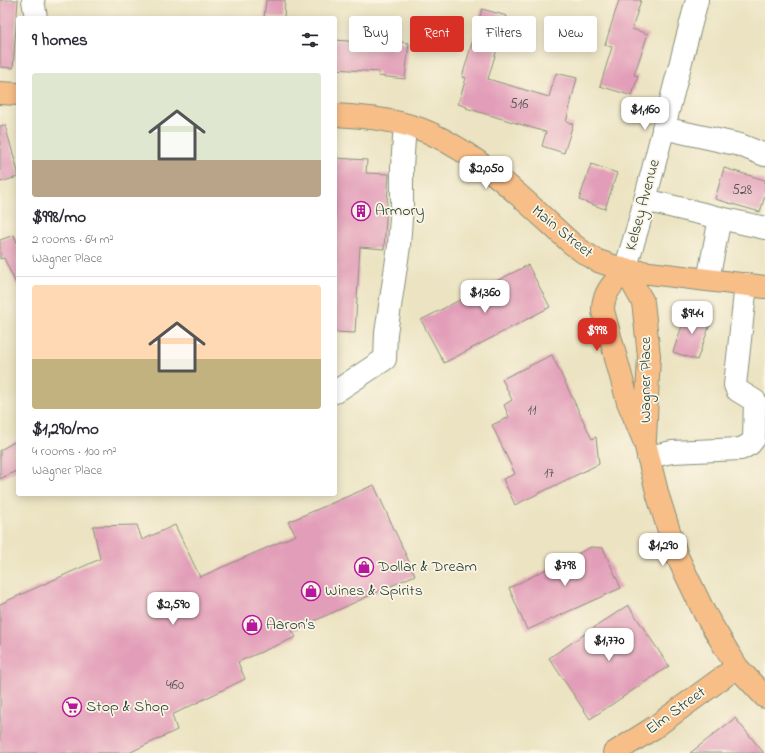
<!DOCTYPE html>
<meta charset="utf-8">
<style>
body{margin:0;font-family:"Indie Flower",sans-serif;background:#f7f7f7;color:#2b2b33;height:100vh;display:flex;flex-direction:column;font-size:15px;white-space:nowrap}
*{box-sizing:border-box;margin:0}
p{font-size:13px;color:#7c7c81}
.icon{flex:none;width:22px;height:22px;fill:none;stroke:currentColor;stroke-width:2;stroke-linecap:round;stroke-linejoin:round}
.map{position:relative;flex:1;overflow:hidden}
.side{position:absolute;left:16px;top:16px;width:321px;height:480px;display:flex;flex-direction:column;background:#fff;border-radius:4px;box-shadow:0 2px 10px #0003}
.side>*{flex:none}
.hud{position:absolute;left:349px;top:16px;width:356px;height:36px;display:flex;gap:8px}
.price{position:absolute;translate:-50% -34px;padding:0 9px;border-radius:8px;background:#fff;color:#222;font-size:13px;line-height:26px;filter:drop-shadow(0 1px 2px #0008)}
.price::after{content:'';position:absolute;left:50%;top:24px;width:12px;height:9px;margin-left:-6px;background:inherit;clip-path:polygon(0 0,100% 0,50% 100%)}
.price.active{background:#d93025;color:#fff}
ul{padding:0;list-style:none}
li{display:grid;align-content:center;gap:8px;height:212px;padding:0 16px}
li+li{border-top:1px solid #e1e1e2}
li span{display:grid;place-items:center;height:124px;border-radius:4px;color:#555}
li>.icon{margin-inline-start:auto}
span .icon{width:72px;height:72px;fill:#fffc;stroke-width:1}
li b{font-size:17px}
h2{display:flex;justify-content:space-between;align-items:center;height:48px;padding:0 16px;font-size:17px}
.tag{padding:0 14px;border-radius:4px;background:#fff;box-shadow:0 2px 10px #0003;font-size:14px;line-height:36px}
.tag.active{background:#d93025;color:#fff}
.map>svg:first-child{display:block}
</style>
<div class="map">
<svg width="765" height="753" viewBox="0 0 765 753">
<rect width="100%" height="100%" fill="#fcf5e5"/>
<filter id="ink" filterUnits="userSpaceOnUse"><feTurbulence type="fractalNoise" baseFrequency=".025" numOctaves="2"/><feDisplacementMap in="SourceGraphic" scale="8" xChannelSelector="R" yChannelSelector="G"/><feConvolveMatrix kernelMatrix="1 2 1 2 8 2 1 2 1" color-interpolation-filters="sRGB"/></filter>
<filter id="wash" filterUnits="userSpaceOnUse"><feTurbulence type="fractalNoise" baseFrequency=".012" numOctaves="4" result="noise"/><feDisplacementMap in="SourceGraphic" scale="16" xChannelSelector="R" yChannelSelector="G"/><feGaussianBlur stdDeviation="0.9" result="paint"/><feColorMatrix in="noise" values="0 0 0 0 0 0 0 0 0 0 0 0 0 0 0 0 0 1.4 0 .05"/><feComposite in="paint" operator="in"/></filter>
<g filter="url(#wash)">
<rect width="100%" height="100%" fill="#ebe3c1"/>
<g id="blocks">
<!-- building -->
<path fill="#e29db8" d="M0 0H18L13 68 0 67Z
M266 0H285L284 18H264Z
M619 0H641L632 29 648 34 634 75 638 76 632 96 600 86 612 47 605 45Z
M482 9 507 16 488 79 549 97 556 73 577 78 566 122 573 124 564 153 542 146 546 132 466 108 467 107 458 104 466 78 462 77Z
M335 40 382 44V40L409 43 405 79 378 76 379 72 335 69Z
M5 125 18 172V177L0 182V126Z
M335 158 367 160 366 173 389 174 384 249 360 247 355 333 335 332Z
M591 164 617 173 605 209 579 200Z
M724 168 765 180V196L760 212 715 199Z
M14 235 18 245V288L4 258 0 259V240Z
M528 265 550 307 444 363 421 320Z
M687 311 712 319 697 360 673 352Z
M552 355 592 439 596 437 599 464 515 505 503 479 515 474 492 425 509 417 504 405 512 400 502 379Z
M18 440V470L0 479V450Z
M374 485 415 575 292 631 296 637 238 662 245 679 172 715 177 730 129 753H0V604L100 559 93 526 137 525 142 540 175 525 200 577 296 535 288 522Z
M591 547 603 548 621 588 527 630 509 588Z
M628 605 669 666 590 719 549 658Z
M735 718 764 753H690Z"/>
</g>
</g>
<g filter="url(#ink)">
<use href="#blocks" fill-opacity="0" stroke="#85907a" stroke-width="1"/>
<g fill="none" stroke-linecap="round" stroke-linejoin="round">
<defs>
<path id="minor" d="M33 0 36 18
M663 128 740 145 765 155
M645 200 720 218 708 280
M720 218 765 228
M625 270 639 223 697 0
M335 392 385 359 386 333 399 246 402 204V167L405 125
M648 457 672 452 741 449 750 444 754 439 755 401 737 390 735 385 746 284"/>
<path id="major" d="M0 93 18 94
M335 115C367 117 401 120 430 133 484 158 527 203 571 243L583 252 598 261 625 270 765 287
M625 270C614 283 602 293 603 311L628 402 645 443 658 496 677 556 705 614 737 667 765 697
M625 270 643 302 649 356 645 438
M614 753 652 729 737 667"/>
</defs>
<!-- minor casing -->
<use href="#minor" stroke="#85907a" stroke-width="24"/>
<!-- major casing -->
<use href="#major" stroke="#85907a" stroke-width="24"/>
<!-- minor -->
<use href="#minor" stroke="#fff" stroke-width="22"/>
<!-- major -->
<use href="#major" stroke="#f7be88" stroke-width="22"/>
</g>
</g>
<!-- icons -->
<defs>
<symbol id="building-ring" viewBox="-11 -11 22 22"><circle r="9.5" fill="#fcf5e5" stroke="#b5179e" stroke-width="1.5"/><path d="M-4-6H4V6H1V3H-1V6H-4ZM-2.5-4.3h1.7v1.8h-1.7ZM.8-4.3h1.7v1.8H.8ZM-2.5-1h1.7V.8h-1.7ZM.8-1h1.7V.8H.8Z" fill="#b5179e"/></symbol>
<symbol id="shop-ring" viewBox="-11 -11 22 22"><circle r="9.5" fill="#fcf5e5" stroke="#b5179e" stroke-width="1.5"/><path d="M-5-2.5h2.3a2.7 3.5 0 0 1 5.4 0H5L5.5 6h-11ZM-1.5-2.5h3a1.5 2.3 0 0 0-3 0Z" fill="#b5179e"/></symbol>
<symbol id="supermarket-ring" viewBox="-11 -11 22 22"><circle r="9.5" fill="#fcf5e5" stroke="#b5179e" stroke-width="1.5"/><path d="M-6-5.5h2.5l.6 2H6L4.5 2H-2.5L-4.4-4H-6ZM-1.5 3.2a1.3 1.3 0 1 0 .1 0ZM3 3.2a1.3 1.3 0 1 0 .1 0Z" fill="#b5179e"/></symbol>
</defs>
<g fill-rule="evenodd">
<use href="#building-ring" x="350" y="200" width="22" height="22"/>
<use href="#shop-ring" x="353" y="556" width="22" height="22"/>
<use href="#shop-ring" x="300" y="580" width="22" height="22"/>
<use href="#shop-ring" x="241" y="614" width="22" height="22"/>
<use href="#supermarket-ring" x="61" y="696" width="22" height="22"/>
</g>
<g text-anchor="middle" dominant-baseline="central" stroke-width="3.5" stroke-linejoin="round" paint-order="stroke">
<!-- number labels -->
<g font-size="14" fill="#505555">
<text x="519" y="104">516</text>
<text x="742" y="190">528</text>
<text x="532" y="410">11</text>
<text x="549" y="473">17</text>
<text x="175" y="685">460</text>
</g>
<!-- street labels -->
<g font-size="16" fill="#1f3d34" stroke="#fcf5e5">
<text transform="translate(643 205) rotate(-75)">Kelsey Avenue</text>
<text transform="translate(562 232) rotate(39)">Main Street</text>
<text transform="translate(646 380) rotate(-90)">Wagner Place</text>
<text transform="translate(676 711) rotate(-36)">Elm Street</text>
</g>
<!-- poi labels -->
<g font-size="16" fill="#1f3d34" stroke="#fcf5e5" text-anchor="start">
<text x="375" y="211">Armory</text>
<text x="378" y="567">Dollar &amp; Dream</text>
<text x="325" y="591">Wines &amp; Spirits</text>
<text x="266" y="625">Aaron’s</text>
<text x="86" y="707">Stop &amp; Shop</text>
</g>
</g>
</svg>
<b class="price" style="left:645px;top:131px">$1,160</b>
<b class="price" style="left:486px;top:190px">$2,050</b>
<b class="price" style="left:485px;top:314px">$1,360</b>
<b class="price" style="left:692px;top:335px">$944</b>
<b class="price active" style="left:597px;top:352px">$998</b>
<b class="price" style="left:663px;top:567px">$1,290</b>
<b class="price" style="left:565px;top:587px">$798</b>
<b class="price" style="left:173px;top:626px">$2,590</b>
<b class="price" style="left:609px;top:662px">$1,770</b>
<div class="hud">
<a class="tag">Buy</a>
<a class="tag active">Rent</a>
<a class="tag">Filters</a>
<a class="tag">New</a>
</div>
<section class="side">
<h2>9 homes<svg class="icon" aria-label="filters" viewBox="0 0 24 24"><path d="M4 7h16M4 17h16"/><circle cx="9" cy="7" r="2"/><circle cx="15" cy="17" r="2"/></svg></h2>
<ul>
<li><span style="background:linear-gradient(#dfe7d0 70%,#b9a48a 0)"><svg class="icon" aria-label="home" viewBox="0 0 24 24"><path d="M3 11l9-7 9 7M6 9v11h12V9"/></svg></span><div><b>$998/mo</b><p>2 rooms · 64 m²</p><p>Wagner Place</p></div></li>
<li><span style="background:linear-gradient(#ffd9b3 60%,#c2b280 0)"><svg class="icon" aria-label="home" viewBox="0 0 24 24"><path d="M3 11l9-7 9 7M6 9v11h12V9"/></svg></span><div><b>$1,290/mo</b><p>4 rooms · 100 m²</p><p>Wagner Place</p></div></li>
</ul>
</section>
</div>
